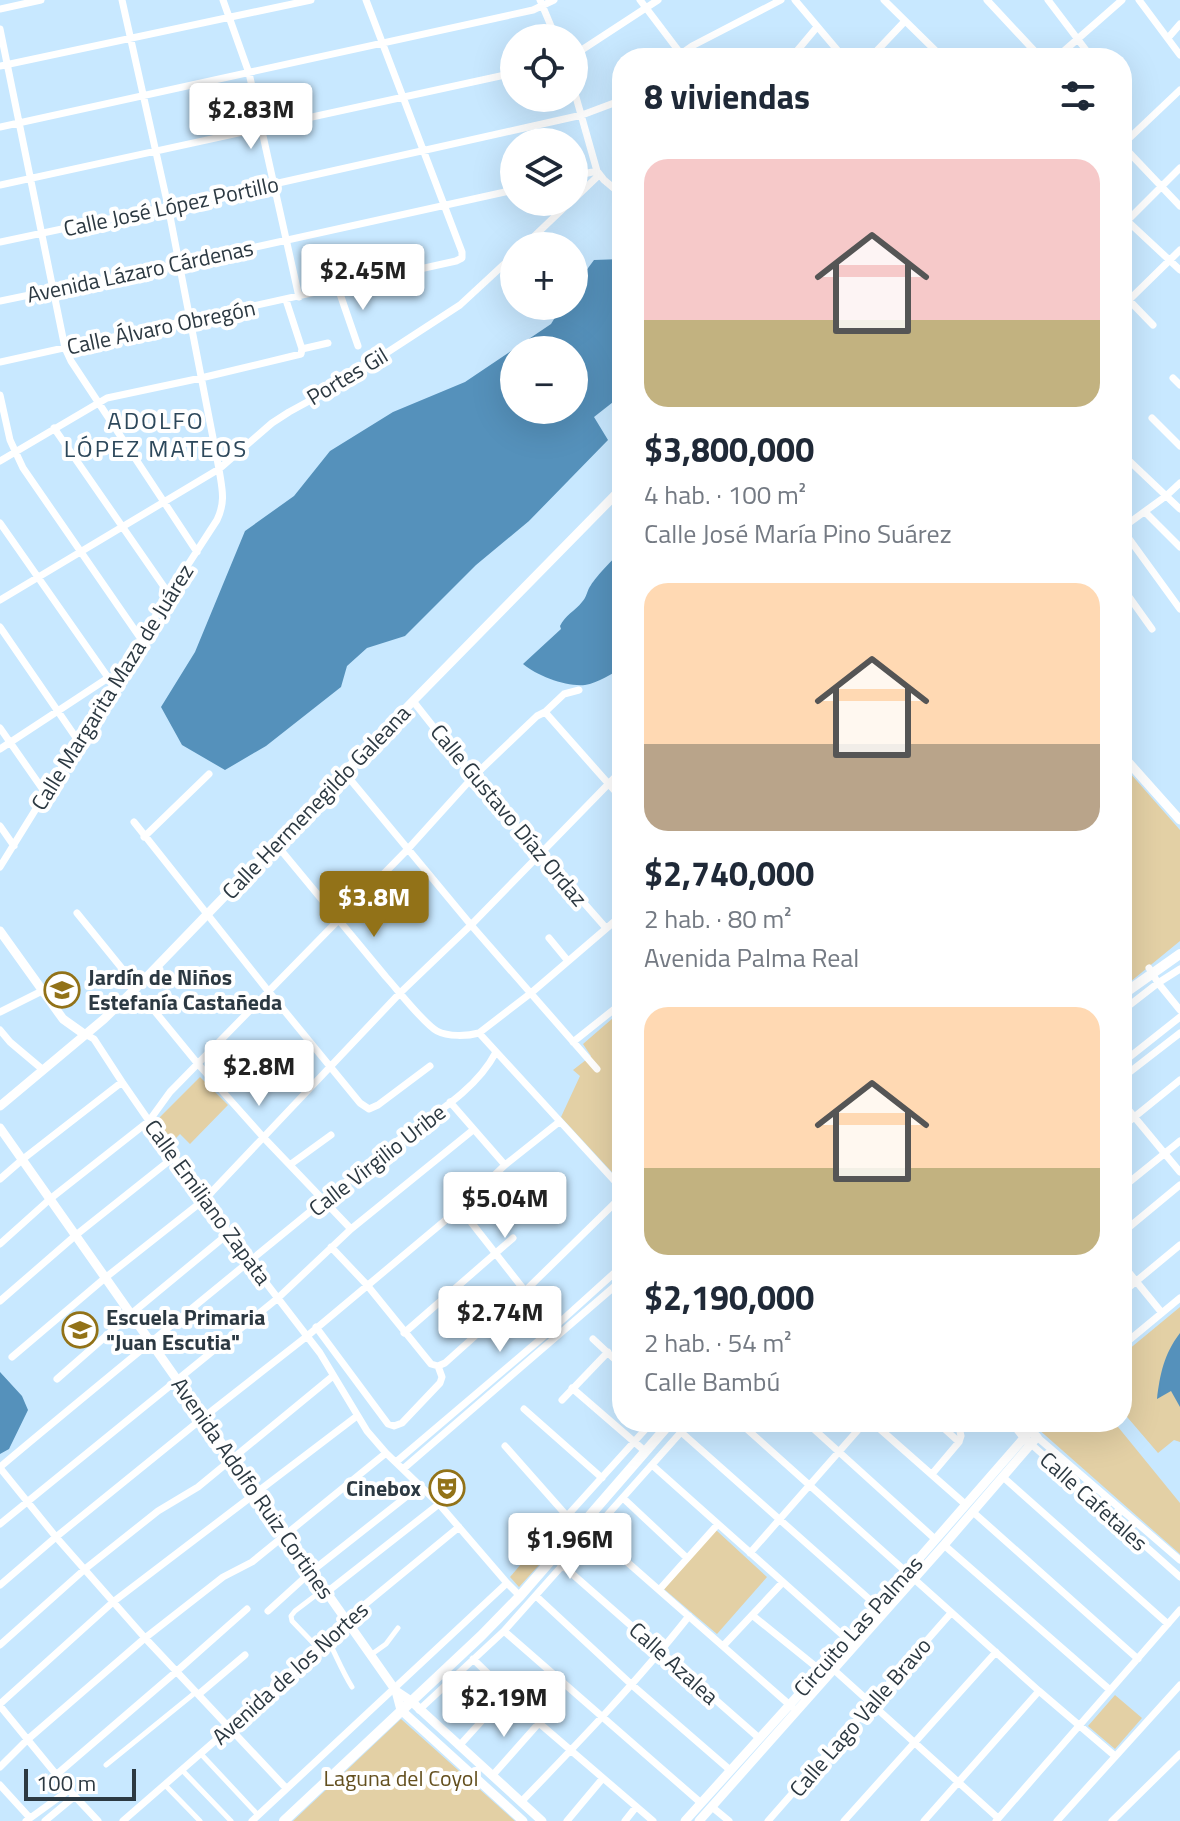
<!DOCTYPE html>
<html lang="es">
<meta charset="utf-8">
<style>
body{margin:0;font-family:"Titillium Web",sans-serif;background:#f2f2f3;color:#1f2937;height:100vh;display:flex;flex-direction:column;font-size:30px;white-space:nowrap}
*{box-sizing:border-box;margin:0}
p{font-size:26px;color:#747a83}
.icon{flex:none;width:44px;height:44px;fill:none;stroke:currentColor;stroke-width:2;stroke-linecap:round;stroke-linejoin:round}
.map{position:relative;flex:1;overflow:hidden}
.sheet{position:absolute;left:612px;top:48px;width:520px;height:1384px;display:flex;flex-direction:column;background:#fff;border-radius:32px;box-shadow:0 8px 32px #0002}
.sheet>*{flex:none}
.tools{position:absolute;left:500px;top:24px;display:grid;gap:16px}
.tools a{display:grid;place-items:center;width:88px;height:88px;border-radius:50%;background:#fff;box-shadow:0 8px 32px #0002;font-size:40px}
.scale{position:absolute;left:24px;bottom:20px;width:112px;box-sizing:border-box;padding-left:8px;border:4px solid #2c3942;border-top:0;font-size:22px;line-height:28px;white-space:nowrap;color:#2c3942;-webkit-text-stroke:6px #fff;paint-order:stroke}
.price{position:absolute;translate:-50% -68px;padding:0 18px;border-radius:8px;background:#fff;color:#222;font-size:26px;line-height:52px;filter:drop-shadow(0 2px 4px #0008)}
.price::after{content:'';position:absolute;left:50%;top:48px;width:24px;height:18px;margin-left:-12px;background:inherit;clip-path:polygon(0 0,100% 0,50% 100%)}
.price.selected{background:#927218;color:#fff}
ul{padding:0;list-style:none}
li{display:grid;align-content:center;gap:16px;height:424px;padding:0 32px}
li span{display:grid;place-items:center;height:248px;border-radius:24px;color:#555}
li>.icon{margin-inline-start:auto}
span .icon{width:144px;height:144px;fill:#fffc;stroke-width:1}
li b{font-size:34px}
h2{display:flex;justify-content:space-between;align-items:center;height:96px;padding:0 32px;font-size:34px}
.map>svg:first-child{display:block}
</style>
<div class="map">
<svg width="1180" height="1821" viewBox="0 0 1180 1821">
<rect width="100%" height="100%" fill="#c8e8ff"/>
<!-- green -->
<path fill="#e3d0a5" d="M1122 764 1180 830V941L1130 982 1122 972Z
M613 1018 622 1027V1183L561 1117 580 1076 573 1070 591 1056 583 1044Z
M200 1077 228 1105 190 1144 180 1134 174 1140 155 1122Z
M1180 1307V1442L1174 1440 1158 1453 1122 1411V1355Z
M1044 1422H1114L1180 1503V1554L1037 1428Z
M716 1530 767 1577 717 1634 664 1589Z
M549 1531 551 1534 548 1537V1555L519 1587 510 1577 522 1563 524 1564 528 1561 527 1558Z
M1115 1695 1142 1718 1115 1749 1088 1726Z
M401 1719 515 1821H293Z"/>
<!-- water -->
<path fill="#5591bb" fill-rule="evenodd" d="M622 259V395L594 417 608 440 529 521 476 565 405 636 367 648 347 666 341 687 266 746 225 770 182 745 161 707 195 652 245 531 294 496 330 451 393 412 465 382 551 324 562 306H574V287L594 260ZM514 350H574V410H514Z
M622 552V668C611 674 598 683 585 685 567 687 537 676 523 664L561 629 560 626C565 615 575 611 582 602 587 597 587 590 591 585 596 577 615 556 622 552Z
M1180 1333V1407L1171 1391 1157 1399C1160 1374 1164 1354 1180 1333Z
M0 1372 22 1396 28 1410 9 1449 0 1454Z"/>
<g fill="none" stroke-linecap="round" stroke-linejoin="round">
<!-- pedestrian -->
<path stroke="#fff" stroke-width="5" d="M327 1638C336 1655 342 1671 352 1687
M317 1647 292 1621 291 1616 295 1611 324 1589
M372 1654 386 1644 398 1628
M201 1754 258 1815
M106 1765 196 1692
M182 1770 231 1821
M165 1785 200 1821"/>
<!-- minor -->
<path stroke="#fff" stroke-width="7" d="M223 0 249 73 299 297
M540 0 556 38
M640 0 684 58
M795 0 844 58
M884 0 943 58
M987 0 1041 58
M1048 0 1092 58
M1139 0 1180 55
M0 9 41 0
M0 29 65 348 71 361 197 552
M1168 38 1180 24
M574 55 658 0
M675 58 692 46 781 0
M791 58 817 27
M870 58 905 21
M1056 58 1122 0
M0 66 311 0
M574 90 597 171 604 180 622 195
M0 127 533 10 554 0
M1122 145 1180 206
M1122 145 1180 90
M574 176 597 171
M0 185 514 73
M574 199 599 175
M1122 216 1180 270
M1122 226 1180 168
M0 242 274 184 582 115 622 100
M524 246 570 202
M338 288 358 346
M1122 293 1153 325
M1129 300 1180 250
M0 301 179 264 514 190
M302 349 328 343
M0 362 456 261 462 258V252L366 0
M1173 378 1180 385
M1122 380H1123
M0 395 10 440 23 468 141 639
M1152 418 1180 446
M54 428 169 594
M1122 454 1180 509
M0 461 107 398 201 378 301 354 302 349 286 300
M1145 512 1180 547
M0 523 114 686
M1122 528 1166 496 1180 483
M1122 529 1180 609
M1122 587 1152 629
M0 600 219 469 272 423 289 412 331 389 460 305 514 255
M0 627 79 742
M413 701 473 777 606 928
M545 712 622 799
M0 728 46 794
M0 749 108 678
M344 772 471 925 597 1069
M134 822 269 992 360 1103 369 1109 378 1105 430 1066
M0 826 14 846
M144 837 209 774
M275 843C312 888 349 932 386 977 397 989 424 1024 437 1031 448 1037 468 1036 479 1033L531 993 622 915
M0 867 169 594 217 520C226 501 222 489 219 469L168 206 122 0
M77 913 137 987
M549 938 568 961
M1149 968 1158 983 1180 1010
M148 1003 198 1064 264 1138 351 1229
M1122 1011 1158 983 1180 969
M0 1012 42 991
M0 1030 10 1042 42 1069
M479 1033 622 1189
M85 1034 94 1039 122 1082 174 1157 250 1262 320 1353 367 1431 386 1453 439 1504 507 1583 520 1596
M573 1042 622 1003
M1122 1063 1180 1017
M1122 1078 1180 1033
M450 1102 505 1165
M1122 1102 1180 1172
M1122 1127 1180 1080
M291 1164 331 1135
M0 1179 23 1159 122 1082
M1122 1188 1180 1141
M460 1208 525 1291
M1122 1233 1180 1185
M0 1244 50 1199 149 1121 170 1092 407 850 473 777 537 716 545 712 564 694 579 690
M331 1247 367 1285 431 1364 438 1366
M1122 1264 1162 1313
M1122 1293 1180 1245
M0 1301 76 1235 174 1157
M316 1327 388 1424 394 1426 402 1423 440 1383 442 1377 438 1366
M404 1333 513 1238
M593 1339 622 1366
M1122 1346 1180 1298
M12 1357 105 1278 205 1199 400 993 471 925 622 770
M438 1366 445 1363 525 1291 622 1196
M57 1379 131 1314 229 1233
M572 1388 646 1452
M562 1400 608 1352
M524 1409 602 1478
M739 1422 1039 1691 1115 1756
M806 1422 935 1539
M872 1422 965 1504
M937 1422 959 1442
M681 1432 877 1606
M1037 1437 1180 1560
M1031 1444 1180 1577
M505 1446 567 1516
M396 1462 550 1331 622 1266
M652 1465 848 1640
M0 1467C125 1362 253 1259 379 1155 418 1122 472 1098 496 1052
M0 1468 56 1537 145 1638 286 1788
M403 1469 622 1280
M932 1474 959 1442 961 1436 958 1422
M1003 1477 1168 1624
M623 1498 687 1558
M973 1512 1138 1659
M0 1524 278 1298 351 1229 473 1130
M593 1532 792 1707
M553 1534 567 1516 652 1422
M944 1545 1110 1690
M750 1553 865 1422
M553 1557 759 1738
M0 1585 56 1537 204 1417 306 1337 460 1208 505 1165 559 1122
M659 1590 718 1524
M327 1592 439 1504
M536 1596 632 1685 730 1770
M268 1611 312 1571 421 1485
M752 1615 820 1670
M504 1631 701 1803
M0 1645 85 1569 158 1511 198 1487 333 1376
M723 1646 783 1582
M473 1659 539 1723 653 1821
M833 1669 998 1818
M199 1694 245 1655
M0 1704 113 1602 357 1416
M0 1706 69 1790 98 1821
M419 1710 504 1631 690 1422
M459 1746 507 1693
M0 1767 27 1740 145 1638 223 1577 252 1562 386 1453
M56 1775 177 1671 247 1609
M492 1776 539 1723
M0 1785 30 1818
M521 1802C579 1742 637 1682 689 1616
M712 1807 729 1821
M26 1821 69 1790
M45 1821 75 1796
M123 1821 231 1727 346 1620 459 1527
M252 1821 507 1583
M567 1821 603 1778
M625 1821 636 1807
M768 1821 951 1613
M844 1821 996 1652
M924 1821 1039 1691
M996 1821 1180 1610
M1057 1821 1180 1685
M1112 1821 1180 1754"/>
<!-- tertiary -->
<path stroke="#fff" stroke-width="9" d="M1122 755 1180 820
M0 931 63 1019 84 1034
M0 1106 104 1019 137 987 413 701 622 488
M0 1128 396 1691 411 1701 542 1821
M1012 1422 1027 1441
M396 1691 401 1710 523 1821
M685 1821 848 1640 1030 1431
M699 1821 944 1545 1037 1437 1023 1422"/>
<!-- secondary -->
<path stroke="#fff" stroke-width="10" d="M1122 995 1180 954
M284 1821 481 1636 520 1596 671 1422"/>
</g>
<!-- icons -->
<defs>
<symbol id="school-ring" viewBox="-11 -11 22 22"><circle r="9.5" fill="#fff" stroke="#927218" stroke-width="1.5"/><path d="M0-5L7-2L0 1L-7-2ZM-4 1L0 2.5L4 1V4Q0 6-4 4Z" fill="#927218"/></symbol>
<symbol id="theatre-ring" viewBox="-11 -11 22 22"><circle r="9.5" fill="#fff" stroke="#927218" stroke-width="1.5"/><path d="M-5-5.5Q0-4 5-5.5V0Q5 5 0 6Q-5 5-5 0ZM-3.3-2.5H-1v1.5H-3.3ZM1-2.5H3.3v1.5H1ZM-2.8 1Q0 5.5 2.8 1Z" fill="#927218"/></symbol>
</defs>
<g fill-rule="evenodd">
<use href="#school-ring" x="42" y="970" width="40" height="40"/>
<use href="#school-ring" x="60" y="1310" width="40" height="40"/>
<use href="#theatre-ring" x="427" y="1468" width="40" height="40"/>
</g>
<g text-anchor="middle" dominant-baseline="central" stroke-width="8" stroke-linejoin="round" paint-order="stroke">
<!-- street labels -->
<g font-size="22" fill="#2c3942" stroke="#fff">
<text transform="translate(171 206) rotate(-12)">Calle José López Portillo</text>
<text transform="translate(140 271) rotate(-12)">Avenida Lázaro Cárdenas</text>
<text transform="translate(161 327) rotate(-12)">Calle Álvaro Obregón</text>
<text transform="translate(347 376) rotate(-31)">Portes Gil</text>
<text transform="translate(112 687) rotate(-58)">Calle Margarita Maza de Juárez</text>
<text transform="translate(316 802) rotate(-46)">Calle Hermenegildo Galeana</text>
<text transform="translate(509 815) rotate(50)">Calle Gustavo Díaz Ordaz</text>
<text transform="translate(377 1160) rotate(-38)">Calle Virgilio Uribe</text>
<text transform="translate(208 1202) rotate(54)">Calle Emiliano Zapata</text>
<text transform="translate(253 1488) rotate(55)">Avenida Adolfo Ruiz Cortines</text>
<text transform="translate(1094 1501) rotate(42)">Calle Cafetales</text>
<text transform="translate(858 1626) rotate(-48)">Circuito Las Palmas</text>
<text transform="translate(674 1663) rotate(42)">Calle Azalea</text>
<text transform="translate(290 1673) rotate(-42)">Avenida de los Nortes</text>
<text transform="translate(860 1717) rotate(-49)">Calle Lago Valle Bravo</text>
</g>
<!-- poi labels -->
<g font-size="22" font-weight="bold" fill="#2c3942" stroke="#fff" text-anchor="start">
<text x="88" y="977">Jardín de Niños<tspan x="88" dy="25">Estefanía Castañeda</tspan></text>
<text x="106" y="1317">Escuela Primaria<tspan x="106" dy="25">"Juan Escutia"</tspan></text>
<text x="421" y="1488" text-anchor="end">Cinebox</text>
</g>
<!-- park labels -->
<g font-size="22" fill="#634f1e" stroke="#fff">
<text x="401" y="1778">Laguna del Coyol</text>
</g>
<!-- neighbourhood labels -->
<g font-size="24" letter-spacing="2" fill="#2d485b" stroke="#fff">
<text x="156" y="420">ADOLFO<tspan x="156" dy="28">LÓPEZ MATEOS</tspan></text>
</g>
</g>
</svg>
<div class="tools">
<a><svg class="icon" aria-label="locate" viewBox="0 0 24 24"><circle cx="12" cy="12" r="6"/><path d="M12 2v4M12 18v4M2 12h4M18 12h4"/></svg></a>
<a><svg class="icon" aria-label="layers" viewBox="0 0 24 24"><path d="M12 4l9 5-9 5-9-5zM3 14l9 5 9-5"/></svg></a>
<a>+</a>
<a>−</a>
</div>
<div class="scale">100 m</div>
<b class="price" style="left:251px;top:151px">$2.83M</b>
<b class="price" style="left:363px;top:312px">$2.45M</b>
<b class="price selected" style="left:374px;top:939px">$3.8M</b>
<b class="price" style="left:259px;top:1108px">$2.8M</b>
<b class="price" style="left:505px;top:1240px">$5.04M</b>
<b class="price" style="left:500px;top:1354px">$2.74M</b>
<b class="price" style="left:570px;top:1581px">$1.96M</b>
<b class="price" style="left:504px;top:1739px">$2.19M</b>
<section class="sheet">
<h2>8 viviendas<svg class="icon" aria-label="filters" viewBox="0 0 24 24"><path d="M4 7h16M4 17h16"/><circle cx="9" cy="7" r="2"/><circle cx="15" cy="17" r="2"/></svg></h2>
<ul>
<li><span style="background:linear-gradient(#f6c9c9 65%,#c2b280 0)"><svg class="icon" aria-label="home" viewBox="0 0 24 24"><path d="M3 11l9-7 9 7M6 9v11h12V9"/></svg></span><div><b>$3,800,000</b><p>4 hab. · 100 m²</p><p>Calle José María Pino Suárez</p></div></li>
<li><span style="background:linear-gradient(#ffd9b3 65%,#b9a48a 0)"><svg class="icon" aria-label="home" viewBox="0 0 24 24"><path d="M3 11l9-7 9 7M6 9v11h12V9"/></svg></span><div><b>$2,740,000</b><p>2 hab. · 80 m²</p><p>Avenida Palma Real</p></div></li>
<li><span style="background:linear-gradient(#ffd9b3 65%,#c2b280 0)"><svg class="icon" aria-label="home" viewBox="0 0 24 24"><path d="M3 11l9-7 9 7M6 9v11h12V9"/></svg></span><div><b>$2,190,000</b><p>2 hab. · 54 m²</p><p>Calle Bambú</p></div></li>
</ul>
</section>
</div>
